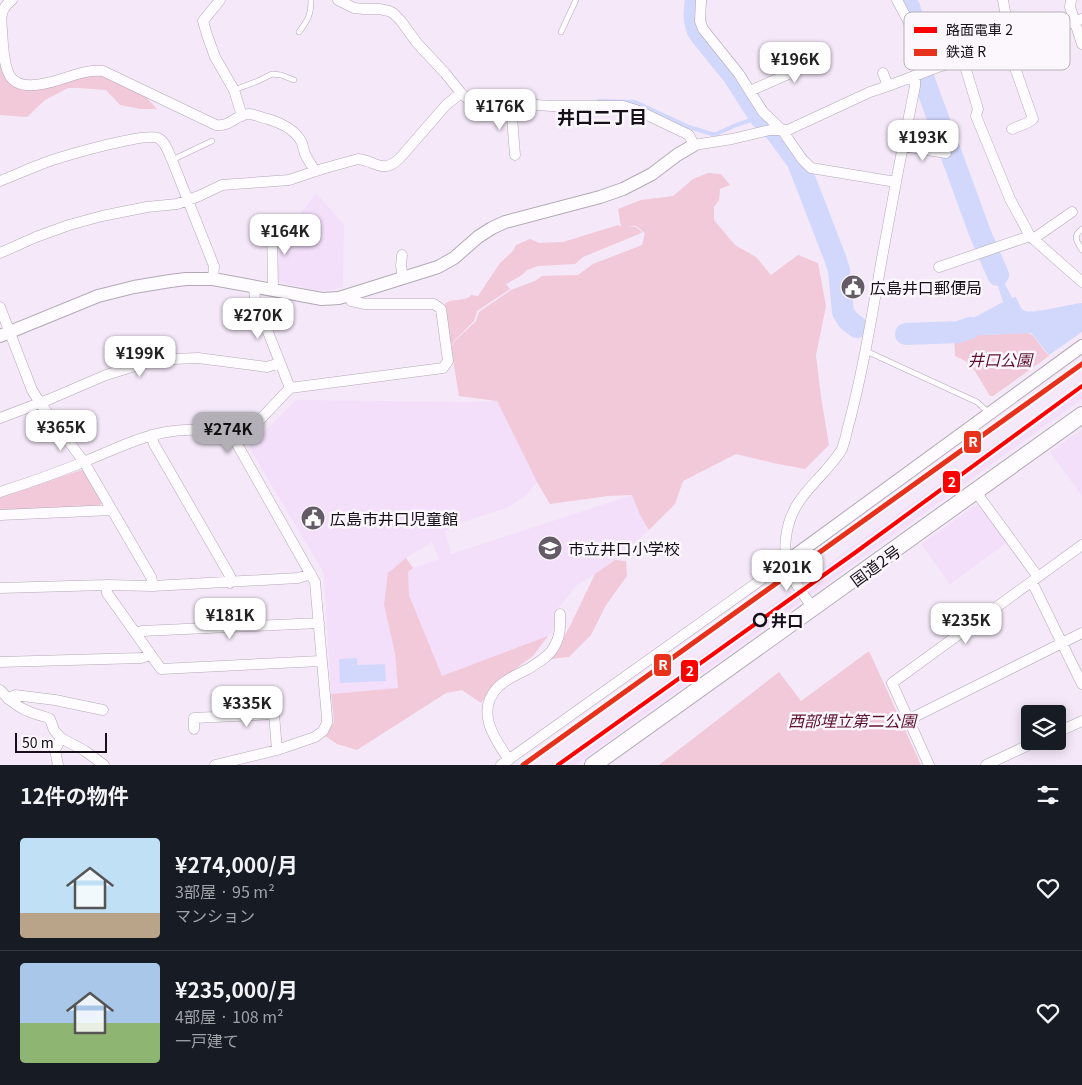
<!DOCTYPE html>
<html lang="ja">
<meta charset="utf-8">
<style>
body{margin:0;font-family:Georgia,"Noto Sans JP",serif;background:#20242c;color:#f1f3f6;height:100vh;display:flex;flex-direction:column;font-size:19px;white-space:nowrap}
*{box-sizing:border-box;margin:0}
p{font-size:16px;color:#9ea1a6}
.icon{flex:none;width:28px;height:28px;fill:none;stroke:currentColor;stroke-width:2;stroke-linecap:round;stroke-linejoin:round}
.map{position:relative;height:765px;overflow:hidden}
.sheet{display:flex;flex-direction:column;background:#171b24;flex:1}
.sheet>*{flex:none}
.buttons{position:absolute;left:1021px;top:705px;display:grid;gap:10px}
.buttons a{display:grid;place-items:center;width:45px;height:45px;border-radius:5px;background:#171b24;box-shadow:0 2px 12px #0003;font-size:25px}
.scale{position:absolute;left:15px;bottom:12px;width:92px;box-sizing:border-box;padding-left:5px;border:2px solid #170f19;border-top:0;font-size:14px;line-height:18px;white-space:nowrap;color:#170f19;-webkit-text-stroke:4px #fbf7fd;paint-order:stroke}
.price{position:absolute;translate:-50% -42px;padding:0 11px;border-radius:10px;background:#fff;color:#222;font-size:16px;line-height:32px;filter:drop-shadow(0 1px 2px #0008)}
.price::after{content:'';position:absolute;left:50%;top:30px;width:15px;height:11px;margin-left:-8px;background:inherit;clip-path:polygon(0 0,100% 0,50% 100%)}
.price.on{background:#b2afb6;color:#111}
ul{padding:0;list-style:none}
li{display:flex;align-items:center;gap:15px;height:125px;padding:0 20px}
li+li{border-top:1px solid #363941}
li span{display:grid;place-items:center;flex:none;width:140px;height:100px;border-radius:5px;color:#555}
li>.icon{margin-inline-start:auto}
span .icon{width:60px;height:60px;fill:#fffc;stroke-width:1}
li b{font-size:21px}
h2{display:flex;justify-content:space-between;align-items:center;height:60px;padding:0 20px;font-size:21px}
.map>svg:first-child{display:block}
</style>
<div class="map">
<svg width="1082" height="765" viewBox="0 0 1082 765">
<rect width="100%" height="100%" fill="#f5e8f9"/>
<!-- built -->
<path fill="#f3dffa" d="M316 193 344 225 343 287 333 290 320 291 278 282 277 217H298Z
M1082 381V399L575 765H550Z
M296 400 470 402 497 401 537 482 526 495 509 507 463 522 445 531 451 554 632 495 640 515 649 530 615 560 595 574 577 585 559 607 553 631 548 636 442 676 409 595 408 572 413 568 439 559 432 542 406 558 388 574 398 688 331 694 324 573 249 447Z
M1082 429V496L1050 452Z
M979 503 1008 542 950 584 921 544Z"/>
<!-- green -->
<path fill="#f2c9d9" d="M0 44 12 83 89 73 108 76 145 96 157 109H140L120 105 106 90 79 88H68L45 100 27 117 0 115Z
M708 173 721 174 730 185 720 189 719 200 714 207V220L735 245 756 257 771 275 798 255 818 263 826 306 816 355 821 397 829 445 805 469 773 463 736 454 683 481 675 504 649 530 640 515 632 495 608 496 550 504 537 482 497 401 459 396 451 347 455 341 476 321 479 312 511 290 535 281 542 276 578 275 593 264 642 245 645 233 636 226H626L636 227 642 232 639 234 583 257 575 264 538 266 527 270 522 275 506 284 510 289 477 311 474 321 455 340 450 347 445 304C452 297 464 303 471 295L478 296 500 263 513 251 516 245 530 239 539 243 563 242 618 225 621 227 618 209 641 200 673 196 693 179Z
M1028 333 1032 335 1049 356 993 396H990L975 371 965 361 955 356 954 336Z
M81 470 86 471 102 503 99 507 0 511V498Z
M406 558 413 568 408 572 409 595 442 676 548 636 533 656 496 683 481 703 462 690 446 693 357 750 337 744 325 736 334 722 331 694 398 688 395 653 384 605 388 573Z
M615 560 626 561 627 576 606 605 591 635 569 657 551 659 570 626 595 574Z
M869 651 921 765H659L779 672 801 701Z"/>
<!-- water -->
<path fill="#d2d7fc" d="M990 254 1012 298 1016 297C1018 301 1020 309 1025 311 1032 314 1072 304 1082 303V332L1049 355 1031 333 940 337 939 328 960 325 1003 302 988 255Z
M357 658V665L385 664 386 681 340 683 339 659Z"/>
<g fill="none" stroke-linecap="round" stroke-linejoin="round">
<!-- stream -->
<path stroke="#d2d7fc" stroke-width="4" d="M599 101 635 102 689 127 712 134H716L736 125 760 117
M477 102 524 99 537 101"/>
<!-- river -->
<path stroke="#d2d7fc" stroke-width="22" d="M696 0C694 13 693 23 700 34L734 76 760 117 776 132 798 162 835 258 839 270 843 312 848 320 857 327
M903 0 909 7 916 28
M924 80 980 233 998 275
M906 334 959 332 970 328"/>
<defs>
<path id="service" d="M299 32C308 20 311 15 311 0
M561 32 576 0
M234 90 258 81 272 74 281 75 294 80
M172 160 212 141
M1082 229C1072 236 1077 242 1082 250
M866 351 977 402 989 413"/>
<path id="minor" d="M12 0C0 9 1 16 2 30 3 43 3 65 10 76 20 93 53 82 68 77 80 73 90 70 103 71L216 125C231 127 236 114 249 114 255 114 262 118 268 119 281 123 296 130 302 143 303 147 304 151 305 154 308 160 312 166 315 171
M220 0 203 21 207 35 215 57 234 90 242 116
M338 0 354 8 364 9H379L389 11 393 13 401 21 417 43 445 73 461 93 478 108 519 104 552 106H623L639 111 689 135 694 145 732 139 770 130H788L870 92 888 86 938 67 963 60 1082 19
M701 0 700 21 703 29 739 74 763 112 782 130 802 159 811 168 896 182
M897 0 913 30 921 39 928 70
M1003 0 1006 17 1010 31 1015 42
M1071 0 1070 7 1082 44
M1007 45 1033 119 1027 123 1012 129
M963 60 978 109 976 116 1010 199 1030 236
M883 73 888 86
M750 91 804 67 806 51
M511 105 515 155
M903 146 946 153
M0 181C13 176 26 170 39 165 56 158 144 132 158 138 166 142 168 152 172 160L214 266 213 279
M272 222 273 290
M1033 239 1072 212
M0 253 36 237 69 225 102 216 147 207 177 204 199 196 222 185 289 180 322 169 358 159C376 161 382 175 400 158L446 105 461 93
M402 255 401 266 403 278
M939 267 1030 236 1082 282
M254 286 255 299 290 388
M0 307 32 390 40 403 84 462 151 577 153 586
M0 418 50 399 106 375 148 362 173 359 198 358 267 367 280 363
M151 435 154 444 230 576V583
M0 492C25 484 51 475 76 465 129 444 172 417 231 436L237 444
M976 492 1038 577
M0 515 112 510
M1032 582 1082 684
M106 585 107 593 161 669 321 661
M0 588 106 585 153 586 298 578 311 574
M813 608C795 583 782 569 786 537 790 506 806 492 826 470 831 464 838 456 842 449 844 443 846 436 847 431 861 380 870 327 879 275 890 212 902 149 915 86V76
M136 633 142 631 319 623
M0 662 141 658 150 655
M0 690C9 700 18 708 30 712 37 715 44 716 50 719L54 730 61 738 55 750 58 765
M8 699 15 695 55 700 103 710
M908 720 1082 633
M194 729V718L274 714 277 750
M1058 732 1082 721
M61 738 85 751 104 765
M509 760C494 738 475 711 498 687 506 679 518 674 528 669 537 663 549 657 554 647 561 636 560 626 560 614
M215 765 277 750 315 737 323 731 327 723V718L315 582 237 444 290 388 443 368 448 361 441 309 434 304H365L351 301 349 295
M501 765 786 562
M929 765 892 683 1082 545
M986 765 1037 741"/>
<path id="tertiary" d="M0 336 98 296 134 287 170 281 186 279H213L322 299 339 298 438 267 454 258 478 237 492 228 505 222 600 197 623 189 652 174 677 155 694 145
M786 562 1082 346"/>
<path id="trunk" d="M593 765 1082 415"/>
</defs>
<!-- service casing -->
<use href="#service" stroke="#b3a9b6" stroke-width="6"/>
<!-- minor casing -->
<use href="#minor" stroke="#b3a9b6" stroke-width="11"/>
<!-- tertiary casing -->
<use href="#tertiary" stroke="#b3a9b6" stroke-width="14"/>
<!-- trunk casing -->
<use href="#trunk" stroke="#b3a9b6" stroke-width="18"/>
<!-- service -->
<use href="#service" stroke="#fefcfe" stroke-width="5"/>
<!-- minor -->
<use href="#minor" stroke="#fefcfe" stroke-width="10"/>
<!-- tertiary -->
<use href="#tertiary" stroke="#fefcfe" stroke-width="12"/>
<!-- trunk -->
<use href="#trunk" stroke="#fefcfe" stroke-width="16"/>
<defs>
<path id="rail-1" d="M523 765 1082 364"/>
</defs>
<!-- rail-1 casing -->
<use href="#rail-1" stroke="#fbf7fd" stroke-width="9"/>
<!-- rail-1 -->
<use href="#rail-1" stroke="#e7311b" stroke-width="5"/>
<defs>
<path id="tram-1" d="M558 765 856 552 1082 386"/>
</defs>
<!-- tram-1 casing -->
<use href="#tram-1" stroke="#fbf7fd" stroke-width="8"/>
<!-- tram-1 -->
<use href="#tram-1" stroke="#f00" stroke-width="4"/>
</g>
<!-- icons -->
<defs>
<symbol id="civic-disc" viewBox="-11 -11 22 22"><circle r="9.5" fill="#655b67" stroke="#fbf7fd"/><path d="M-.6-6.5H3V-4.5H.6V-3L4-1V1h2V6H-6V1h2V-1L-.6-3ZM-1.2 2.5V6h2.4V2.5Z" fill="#fff"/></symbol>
<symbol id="school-disc" viewBox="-11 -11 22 22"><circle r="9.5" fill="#655b67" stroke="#fbf7fd"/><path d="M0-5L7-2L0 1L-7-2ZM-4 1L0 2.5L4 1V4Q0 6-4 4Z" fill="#fff"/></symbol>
</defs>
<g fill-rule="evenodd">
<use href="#civic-disc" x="839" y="273" width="28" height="28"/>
<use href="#civic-disc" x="299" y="504" width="28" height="28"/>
<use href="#school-disc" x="536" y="534" width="28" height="28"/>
</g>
<!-- markers -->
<circle fill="#fbf7fd" stroke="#170f19" stroke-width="2.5" cx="760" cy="620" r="6"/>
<g text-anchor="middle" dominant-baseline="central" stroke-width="5" stroke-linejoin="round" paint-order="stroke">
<!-- poi labels -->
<g font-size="16" fill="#170f19" stroke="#fbf7fd" text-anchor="start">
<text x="870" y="287">広島井口郵便局</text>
<text x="330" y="518">広島市井口児童館</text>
<text x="568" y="548">市立井口小学校</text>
</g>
<!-- park labels -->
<g font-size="16" font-style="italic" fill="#5f112d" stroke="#fbf7fd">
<text x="1000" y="359">井口公園</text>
<text x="852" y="720">西部埋立第二公園</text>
</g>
<!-- street labels -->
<g font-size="16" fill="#170f19" stroke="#fbf7fd">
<text transform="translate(875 565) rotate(-36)">国道2号</text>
</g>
<!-- stop labels -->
<g font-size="16" font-weight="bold" fill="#170f19" stroke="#fbf7fd" text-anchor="start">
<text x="771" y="620">井口</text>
</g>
<!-- neighbourhood labels -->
<g font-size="18" font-weight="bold" fill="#170f19" stroke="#fbf7fd">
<text x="602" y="116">井口二丁目</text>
</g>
</g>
<!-- legend -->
<rect x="904" y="12" width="166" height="58" rx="8" fill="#fbf7fd" stroke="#b7b1b9" stroke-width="1"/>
<rect x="914" y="27" width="23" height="6" fill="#f00"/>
<rect x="914" y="49" width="23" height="7" fill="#e7311b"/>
<g font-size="14" fill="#170f19">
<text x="946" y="35">路面電車 2</text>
<text x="946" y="57">鉄道 R</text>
</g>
<g stroke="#fbf7fd" stroke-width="2">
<rect x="963" y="430" width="19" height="24" rx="5" fill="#e7311b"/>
<rect x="942" y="470" width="19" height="24" rx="5" fill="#f00"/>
<rect x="653" y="653" width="19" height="24" rx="5" fill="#e7311b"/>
<rect x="680" y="659" width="19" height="24" rx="5" fill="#f00"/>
</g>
<g font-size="14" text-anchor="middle" font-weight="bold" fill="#fff">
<text x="973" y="447">R</text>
<text x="952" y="487">2</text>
<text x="663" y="670">R</text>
<text x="690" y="676">2</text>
</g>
</svg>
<div class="buttons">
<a><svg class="icon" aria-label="layers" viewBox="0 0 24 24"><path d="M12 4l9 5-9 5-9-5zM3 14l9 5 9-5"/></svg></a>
</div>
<div class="scale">50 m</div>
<b class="price" style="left:795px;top:84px">¥196K</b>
<b class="price" style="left:500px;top:131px">¥176K</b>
<b class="price" style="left:923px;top:162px">¥193K</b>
<b class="price" style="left:285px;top:256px">¥164K</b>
<b class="price" style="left:258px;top:340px">¥270K</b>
<b class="price" style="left:140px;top:378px">¥199K</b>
<b class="price" style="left:61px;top:452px">¥365K</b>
<b class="price on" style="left:228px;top:454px">¥274K</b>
<b class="price" style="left:787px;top:592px">¥201K</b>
<b class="price" style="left:230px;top:640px">¥181K</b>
<b class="price" style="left:966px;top:645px">¥235K</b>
<b class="price" style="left:247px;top:728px">¥335K</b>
</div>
<section class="sheet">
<h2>12件の物件<svg class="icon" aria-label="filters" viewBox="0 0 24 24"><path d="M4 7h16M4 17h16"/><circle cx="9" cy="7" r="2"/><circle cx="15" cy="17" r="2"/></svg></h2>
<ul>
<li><span style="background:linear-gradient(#bfe0f5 75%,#b9a48a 0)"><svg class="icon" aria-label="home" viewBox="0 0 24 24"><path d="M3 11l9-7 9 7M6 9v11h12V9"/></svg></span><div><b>¥274,000/月</b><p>3部屋 · 95 m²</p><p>マンション</p></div><svg class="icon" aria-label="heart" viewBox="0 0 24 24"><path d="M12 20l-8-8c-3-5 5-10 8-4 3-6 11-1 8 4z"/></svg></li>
<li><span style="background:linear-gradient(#a9c7e8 60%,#8fb573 0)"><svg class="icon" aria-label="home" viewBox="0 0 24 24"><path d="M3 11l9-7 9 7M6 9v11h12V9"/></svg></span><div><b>¥235,000/月</b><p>4部屋 · 108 m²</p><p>一戸建て</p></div><svg class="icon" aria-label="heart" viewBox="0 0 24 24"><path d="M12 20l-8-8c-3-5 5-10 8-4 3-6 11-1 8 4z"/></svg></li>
</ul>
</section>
